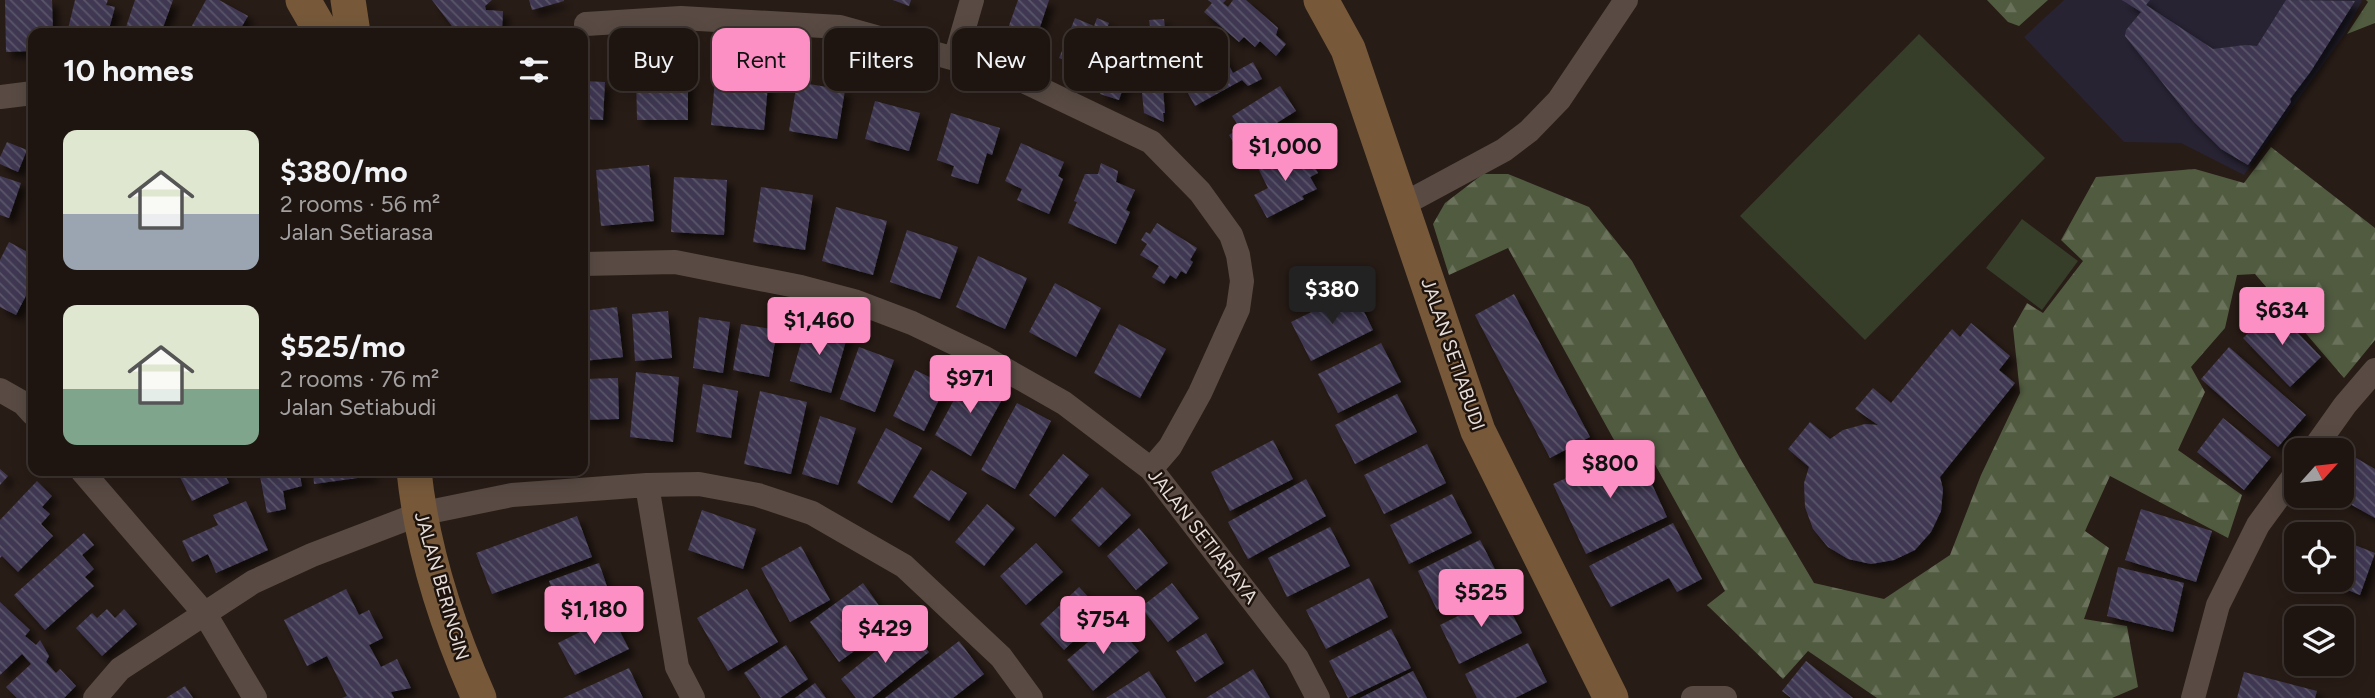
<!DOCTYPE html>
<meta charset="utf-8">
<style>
body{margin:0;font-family:Figtree,sans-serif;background:#2b221e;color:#f1f3f6;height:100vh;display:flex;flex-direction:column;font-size:26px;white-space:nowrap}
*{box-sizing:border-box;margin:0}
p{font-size:23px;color:#a19f9f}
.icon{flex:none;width:38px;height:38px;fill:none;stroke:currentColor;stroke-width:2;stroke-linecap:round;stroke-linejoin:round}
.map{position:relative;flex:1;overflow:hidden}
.side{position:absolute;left:28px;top:28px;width:560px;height:448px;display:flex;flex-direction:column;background:#1e1510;border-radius:14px;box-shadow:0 4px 18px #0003,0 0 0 2px #3c3430}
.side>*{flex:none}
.hud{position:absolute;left:609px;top:28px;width:665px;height:63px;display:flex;gap:14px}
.needle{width:46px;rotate:63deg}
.controls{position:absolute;left:2284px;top:438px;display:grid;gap:14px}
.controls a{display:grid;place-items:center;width:70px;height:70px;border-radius:14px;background:#1e1510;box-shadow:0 4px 18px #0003,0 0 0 2px #3c3430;font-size:35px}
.price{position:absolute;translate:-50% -60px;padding:0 16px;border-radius:7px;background:#fc8fc3;color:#111;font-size:23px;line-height:46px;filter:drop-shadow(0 2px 4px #0008)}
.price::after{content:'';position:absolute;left:50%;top:42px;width:21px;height:16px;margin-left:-10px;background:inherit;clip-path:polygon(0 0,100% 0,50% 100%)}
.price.active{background:#222;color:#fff}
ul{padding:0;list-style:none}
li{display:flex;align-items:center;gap:21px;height:175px;padding:0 35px}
li span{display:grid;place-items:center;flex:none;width:196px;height:140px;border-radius:14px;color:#555}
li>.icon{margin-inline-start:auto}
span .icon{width:84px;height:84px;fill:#fffc;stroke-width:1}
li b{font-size:30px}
h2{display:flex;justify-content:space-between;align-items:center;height:84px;padding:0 35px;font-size:30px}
.chip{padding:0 24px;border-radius:14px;background:#1e1510;box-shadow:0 4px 18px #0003,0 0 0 2px #3c3430;font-size:24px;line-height:63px}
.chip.active{background:#fc8fc3;color:#111}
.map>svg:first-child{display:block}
</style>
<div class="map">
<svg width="2375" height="698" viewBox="0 0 2375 698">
<defs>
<pattern id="forest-firs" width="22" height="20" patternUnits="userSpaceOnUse" patternTransform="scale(1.75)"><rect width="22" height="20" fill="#515b40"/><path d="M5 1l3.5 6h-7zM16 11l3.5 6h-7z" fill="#6a725b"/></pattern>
<pattern id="building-back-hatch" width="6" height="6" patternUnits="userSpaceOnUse" patternTransform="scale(1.75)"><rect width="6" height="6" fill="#3f3952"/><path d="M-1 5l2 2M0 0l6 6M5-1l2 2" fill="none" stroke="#5b556a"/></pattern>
<filter id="shadow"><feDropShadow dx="6" dy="6" stdDeviation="3.5" flood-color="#0009"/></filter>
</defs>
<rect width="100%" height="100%" fill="#281c16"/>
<!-- education -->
<path fill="#282333" d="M2064 0H2361L2362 1 2344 35 2244 175 2181 143 2124 142 2024 37Z"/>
<!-- forest -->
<path fill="url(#forest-firs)" d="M1987 0H2048L2019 26 2008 22Z
M2366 0H2375V23L2347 34 2368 2Z
M2271 147 2375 228V340L2344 378 2255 274 2237 275 2225 328 2191 367 2205 392 2178 450 2242 495 2228 538 2110 476 2085 531 2109 548 2084 619 2127 626 2138 687 2112 698H1877L1808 651 1783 679 1707 605 1725 591 1642 441 1619 449 1508 248 1449 275 1433 224 1445 203 1483 174H1508L1589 207 1632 261 1741 460 1814 583 1884 599 1950 555 1981 475 2020 393 2013 328 2027 303 2043 313 2083 261 2061 240 2096 177 2195 169 2244 183Z"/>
<!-- park -->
<path fill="#363d29" d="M1919 34 2045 158 1865 340 1740 216Z
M2022 219 2078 261 2042 310 1986 268Z"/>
<!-- building -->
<path fill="url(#building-back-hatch)" filter="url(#shadow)" d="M5 0H52L53 33H33V51L6 52Z
M75 0H108L106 5 115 7 108 33H67Z
M135 0H173L161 33H124Z
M206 0H219L248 16 238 33H188Z
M432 0H492L485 6 486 10 503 11 502 31 455 30Z
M529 0H564V1L532 10Z
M893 0H911L909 6Z
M1018 0H1049L1039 30 1034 28 1029 43 1006 34Z
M1208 0H1226L1223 3 1228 7 1233 0H1246L1278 28 1276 35 1286 44 1276 56 1260 41 1255 47 1244 37 1239 42 1204 12 1212 3Z
M2122 0H2150L2146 5 2213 49 2245 45 2257 46 2286 0 2355 1 2311 71 2290 99 2291 102 2248 165 2221 149 2194 122 2125 36 2126 30 2141 12Z
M1075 18 1094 26 1097 18 1109 23 1097 54 1093 53 1086 69 1059 58Z
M1164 19 1165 29 1158 30 1165 113H1163L1164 122 1144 113 1141 83 1124 85 1119 100 1100 94 1111 61 1132 68 1129 29 1150 27 1149 20Z
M1210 31 1233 73 1253 62 1262 79 1248 86 1242 80 1195 106 1178 75 1187 70 1183 62 1177 65 1170 52Z
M716 68 769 73 764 130 711 125Z
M636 73H688V120H637Z
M583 81 605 82 603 120 583 119Z
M797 82 845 90 837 139 789 131Z
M1280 86 1296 111 1237 148 1229 135 1240 128 1232 116Z
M875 101 920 113 909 151 865 139Z
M951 113 1000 128 992 155 987 153 978 184 951 176 954 166 937 160Z
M7 142 27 150 18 172 0 164V157Z
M1021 143 1064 162 1058 176 1063 179 1049 214 1017 200 1022 189 1005 181Z
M1297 153 1301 162 1310 158 1318 173 1310 177 1317 189 1302 196 1304 199 1267 218 1254 195 1268 188 1258 168 1281 156 1283 160Z
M1101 163 1118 171 1116 182 1135 190 1126 210 1130 212 1116 244 1068 223 1077 202 1074 201 1085 174H1098Z
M649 165 654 221 601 226 596 170Z
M0 176 21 183 9 218 0 215Z
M674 177 727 180 724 235 671 232Z
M761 187 813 195 805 250 753 242Z
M836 207 887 221 873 275 822 261Z
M1157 223 1197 248 1190 260 1193 262 1186 274 1181 271 1176 279 1170 275 1164 284 1152 277 1159 266 1140 255 1147 244 1141 240 1146 232 1150 234Z
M907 230 958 247 940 299 890 282Z
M9 242 33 255V282L16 315 0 307V260Z
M978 256 1027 278 1005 329 956 307Z
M1055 283 1101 308 1076 357 1029 332Z
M1354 291 1373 330 1311 361 1291 322Z
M1514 294 1590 437 1550 458 1475 315Z
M617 307 623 357 583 361V311Z
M2274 308 2321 357 2290 387 2243 338Z
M668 311 672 358 635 361 632 314Z
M699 317 730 322 723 373 693 368Z
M807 322 848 334 831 393 790 381Z
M1971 323 2010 356 1999 370 2015 383 1940 477 1943 489 1941 511 1931 532 1915 550 1894 560 1871 564 1848 559 1828 547 1813 529 1805 507 1804 483 1809 467 1788 449 1810 422 1830 439 1843 430 1865 424 1878 425 1855 409 1873 388 1891 403 1952 329 1960 337Z
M741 324 777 330 769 377 733 370Z
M1119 324 1166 349 1140 398 1094 373Z
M1381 343 1401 382 1338 413 1318 374Z
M859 347 894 360 875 412 840 399Z
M2229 347 2306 415 2278 447 2201 379Z
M915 370 946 385 924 431 893 416Z
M636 372 679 377 673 442 630 437Z
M968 374 1005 394 971 456 935 435Z
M618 378 619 419 583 420V379Z
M703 384 738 391 731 438 696 432Z
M760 391 807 402 791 474 744 464Z
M1397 394 1417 432 1355 464 1335 425Z
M1017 403 1051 421 1015 489 981 470Z
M820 416 856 428 838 485 802 474Z
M2223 418 2271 457 2244 490 2197 452Z
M886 428 922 448 892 503 857 483Z
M1273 440 1293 479 1230 511 1211 472Z
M1427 444 1446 483 1384 514 1364 475Z
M1635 447 1667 517 1586 554 1553 484Z
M1063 454 1089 475 1055 517 1029 495Z
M2351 455 2375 469V518L2334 495H2342V472Z
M0 469 8 476 0 485Z
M931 470 967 493 949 521 913 497Z
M177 471H223L229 483 192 501Z
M259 471H299L302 486 283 491 286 509 267 513Z
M313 471H371L372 476 314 484Z
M1306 479 1326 516 1248 559 1228 522Z
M37 481 52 496 42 507 50 514 41 524 53 536 18 572 2 556 0 558V520Z
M1102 487 1131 515 1099 547 1071 520Z
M1452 494 1472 533 1409 564 1390 525Z
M246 501 268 550 216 573 208 554 192 562 182 541 218 525 213 515Z
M987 504 1015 528 984 566 955 542Z
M2141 509 2212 531 2196 582 2125 560Z
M702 510 756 529 743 569 688 550Z
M577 516 592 557 492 594 476 553Z
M1673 523 1702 579 1677 592 1669 578 1611 607 1589 566Z
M1330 527 1350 566 1287 597 1268 558Z
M1139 528 1168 563 1136 590 1107 556Z
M84 533 94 545 82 555 94 569 85 577 94 586 45 630 14 595Z
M1480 540 1500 579 1437 610 1418 571Z
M2342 540 2375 553 2360 595 2321 579H2342Z
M1036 543 1063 572 1026 605 1000 576Z
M801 546 830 600 790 622 761 568Z
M599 563 612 601 563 619 549 581Z
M2118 567 2184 583 2173 632 2107 616Z
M1369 578 1388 617 1326 649 1306 610Z
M863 583 892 624 839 662 810 622Z
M1172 583 1199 618 1168 642 1141 607Z
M1079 587 1103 613 1064 650 1040 624Z
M346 589 359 615 369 610 383 638 369 645 381 667 397 659 411 688 391 692 394 698H342L347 696 327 656 307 666 284 620Z
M747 589 778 642 728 671 697 618Z
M1502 594 1522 633 1459 664 1440 625Z
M0 602 30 630 25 636 36 645 40 640 49 656 46 662 56 673 60 669 76 686 64 698H17L6 687 31 664 22 654 0 675Z
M107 609 115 618 124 609 137 624 102 656 76 628 92 613 97 618Z
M612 616 629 649 575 675 558 643Z
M1113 621 1139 651 1093 691 1067 660Z
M907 626 929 652 872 698H856L841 679Z
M1391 629 1411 668 1348 698 1329 661Z
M1206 633 1224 663 1195 682 1176 651Z
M959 641 984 674 953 698H885Z
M1528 643 1547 682 1515 698H1477L1465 674Z
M786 645 808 679 780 698H761L744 673Z
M1806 661 1853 698H1791L1782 691Z
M629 668 643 698H563Z
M1253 669 1270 698H1206Z
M1149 671 1166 698H1106Z
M1413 671 1427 698H1360Z
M2244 672 2317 691 2315 698H2237Z
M815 683 826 698H795Z
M185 686 193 698H166Z"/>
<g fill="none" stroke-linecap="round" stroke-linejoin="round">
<!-- street -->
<path stroke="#594b44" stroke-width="24" d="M586 24 681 18 840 27 1009 74 1151 142 1200 192 1231 235 1238 255 1242 281 1238 309 1200 393 1170 447 1151 469
M955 59 972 0
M0 97 33 93
M1402 205 1504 150 1529 131 1559 100 1626 0
M583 264 675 262 801 287 854 301 912 323 983 357 1064 403 1151 469 1297 658 1318 698
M0 390 23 403 33 414
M2313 450 2345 405 2375 370
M82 471 205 614 255 698
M647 485 677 667 693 698
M95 698 120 669 253 582 312 555 419 514 512 495 647 485 699 484 758 495 812 513 904 566 1001 657 1031 698
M1693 698H1725
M2193 698 2218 605 2258 525 2296 473"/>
<!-- secondary -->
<path stroke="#77593a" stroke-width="35" d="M303 0 322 33
M348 0 353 33
M1321 0 1348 49 1478 431 1611 698
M414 471C422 549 447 626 479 698"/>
</g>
<g text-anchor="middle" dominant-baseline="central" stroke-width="5" stroke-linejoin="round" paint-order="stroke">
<!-- street labels -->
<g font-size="19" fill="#e6ddd9" stroke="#1e130d">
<text transform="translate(1453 354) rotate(71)">JALAN SETIABUDI</text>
<text transform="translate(1203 536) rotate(52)">JALAN SETIARAYA</text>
<text transform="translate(442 586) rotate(74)">JALAN BERINGIN</text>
</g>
</g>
</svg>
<div class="controls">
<a><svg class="needle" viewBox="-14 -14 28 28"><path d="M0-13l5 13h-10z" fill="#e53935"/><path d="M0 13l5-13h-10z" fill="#a19f9f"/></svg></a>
<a><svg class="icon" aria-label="locate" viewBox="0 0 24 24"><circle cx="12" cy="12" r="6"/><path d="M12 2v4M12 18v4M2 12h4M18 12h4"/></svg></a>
<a><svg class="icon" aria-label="layers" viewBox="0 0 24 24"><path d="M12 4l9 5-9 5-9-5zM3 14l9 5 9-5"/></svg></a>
</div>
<b class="price" style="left:1285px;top:183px">$1,000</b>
<b class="price active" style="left:1332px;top:326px">$380</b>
<b class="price" style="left:2282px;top:347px">$634</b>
<b class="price" style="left:819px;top:357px">$1,460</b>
<b class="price" style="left:970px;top:415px">$971</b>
<b class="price" style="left:1610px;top:500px">$800</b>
<b class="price" style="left:1481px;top:629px">$525</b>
<b class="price" style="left:594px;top:646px">$1,180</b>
<b class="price" style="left:1103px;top:656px">$754</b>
<b class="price" style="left:885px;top:665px">$429</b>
<div class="hud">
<a class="chip">Buy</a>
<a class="chip active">Rent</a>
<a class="chip">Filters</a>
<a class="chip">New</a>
<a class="chip">Apartment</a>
</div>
<section class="side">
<h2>10 homes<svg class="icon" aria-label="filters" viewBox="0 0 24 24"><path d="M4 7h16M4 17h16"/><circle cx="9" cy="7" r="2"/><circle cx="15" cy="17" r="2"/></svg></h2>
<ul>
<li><span style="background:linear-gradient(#dfe7d0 60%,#9aa5b1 0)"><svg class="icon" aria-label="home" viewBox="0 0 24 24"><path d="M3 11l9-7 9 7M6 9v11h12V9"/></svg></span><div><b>$380/mo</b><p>2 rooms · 56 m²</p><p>Jalan Setiarasa</p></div></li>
<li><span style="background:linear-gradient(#dfe7d0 60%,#7fa58c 0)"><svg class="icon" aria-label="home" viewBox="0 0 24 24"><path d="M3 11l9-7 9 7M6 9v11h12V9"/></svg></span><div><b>$525/mo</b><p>2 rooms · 76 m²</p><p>Jalan Setiabudi</p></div></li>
</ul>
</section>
</div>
